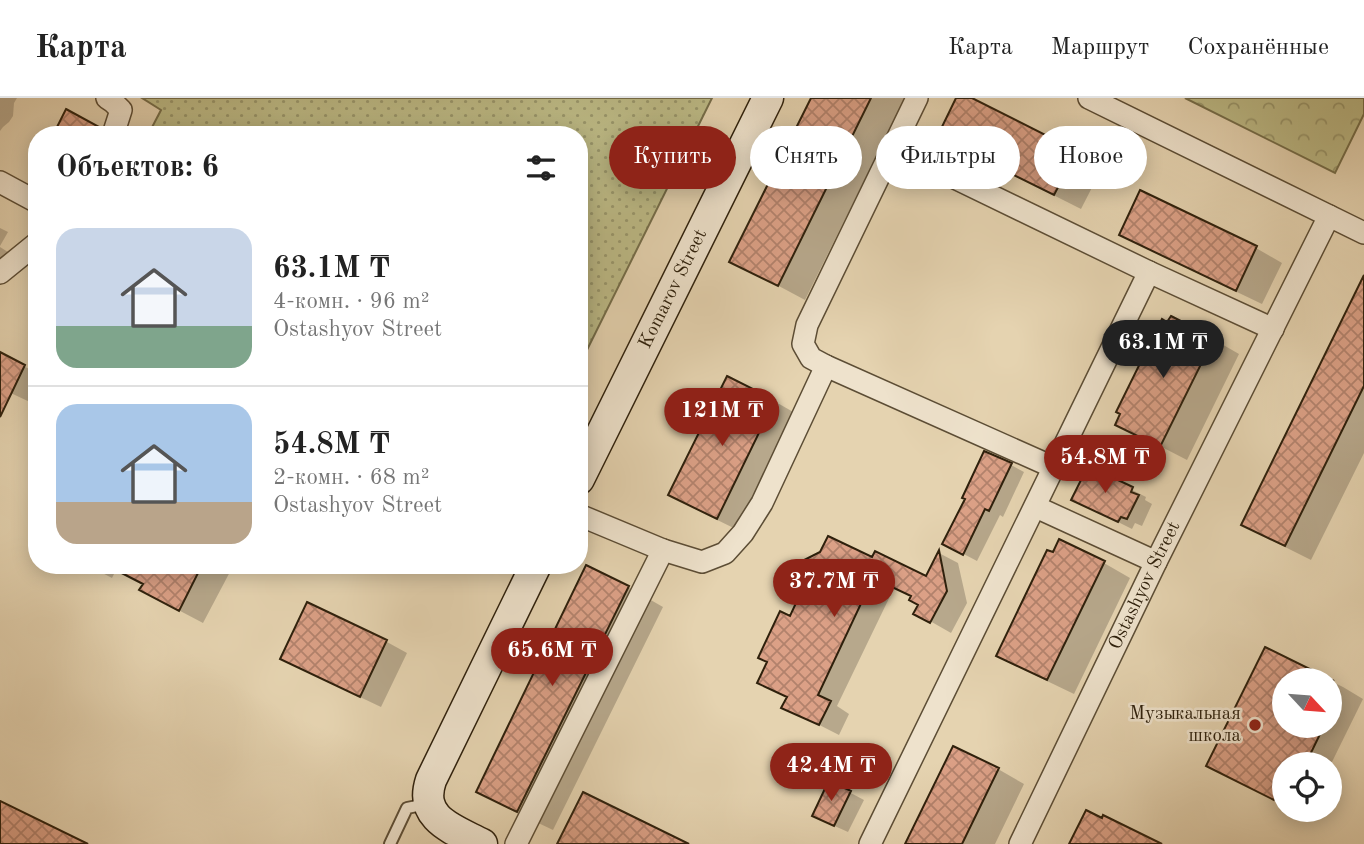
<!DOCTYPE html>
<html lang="ru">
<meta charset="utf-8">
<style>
body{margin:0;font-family:"Old Standard TT",serif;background:#f2f2f2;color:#222;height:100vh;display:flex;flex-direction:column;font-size:26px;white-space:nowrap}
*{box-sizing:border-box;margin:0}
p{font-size:23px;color:#767676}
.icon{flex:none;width:38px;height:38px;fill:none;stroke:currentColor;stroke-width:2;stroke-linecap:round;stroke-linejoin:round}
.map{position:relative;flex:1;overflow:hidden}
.side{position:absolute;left:28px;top:28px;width:560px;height:448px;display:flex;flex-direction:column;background:#fff;border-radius:28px;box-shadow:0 4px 18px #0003}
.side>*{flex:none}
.top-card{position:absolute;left:609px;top:28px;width:649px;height:63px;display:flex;gap:14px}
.needle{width:46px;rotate:116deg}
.controls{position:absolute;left:1272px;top:570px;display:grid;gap:14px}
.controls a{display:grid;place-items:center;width:70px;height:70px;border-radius:50%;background:#fff;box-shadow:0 4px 18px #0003;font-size:35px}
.price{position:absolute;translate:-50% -60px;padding:0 16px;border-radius:24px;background:#8f2418;color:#fff;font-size:23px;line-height:46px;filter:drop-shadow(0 2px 4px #0008)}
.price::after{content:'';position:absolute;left:50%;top:42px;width:21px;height:16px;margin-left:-10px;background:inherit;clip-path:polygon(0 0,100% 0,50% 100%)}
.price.active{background:#222;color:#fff}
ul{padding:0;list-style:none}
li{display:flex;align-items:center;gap:21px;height:175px;padding:0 28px}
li+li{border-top:2px solid #e0e0e0}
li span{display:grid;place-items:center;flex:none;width:196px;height:140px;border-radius:21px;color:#555}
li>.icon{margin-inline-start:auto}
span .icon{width:84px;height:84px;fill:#fffc;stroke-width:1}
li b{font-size:30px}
h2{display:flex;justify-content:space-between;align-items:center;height:84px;padding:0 28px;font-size:30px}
.pill{padding:0 24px;border-radius:32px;background:#fff;box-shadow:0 4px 18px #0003;font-size:24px;line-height:63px}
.pill.active{background:#8f2418;color:#fff}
header{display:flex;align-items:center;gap:42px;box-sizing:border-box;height:98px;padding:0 35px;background:#fff;border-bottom:2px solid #e0e0e0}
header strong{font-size:33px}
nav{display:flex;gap:38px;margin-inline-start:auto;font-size:24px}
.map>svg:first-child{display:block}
</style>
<header>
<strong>Карта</strong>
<nav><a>Карта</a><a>Маршрут</a><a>Сохранённые</a></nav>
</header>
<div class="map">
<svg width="1364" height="746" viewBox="0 0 1364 746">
<defs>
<pattern id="forest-crowns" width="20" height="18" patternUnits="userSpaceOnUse" patternTransform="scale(1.75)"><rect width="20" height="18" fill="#bcba86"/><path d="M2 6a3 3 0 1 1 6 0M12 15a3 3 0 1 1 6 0" fill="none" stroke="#99976c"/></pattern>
<pattern id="park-dots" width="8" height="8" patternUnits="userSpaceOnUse" patternTransform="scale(1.75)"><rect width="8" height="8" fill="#bcba86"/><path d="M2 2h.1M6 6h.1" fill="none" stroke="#99976c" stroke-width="1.8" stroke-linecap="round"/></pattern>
<pattern id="building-cross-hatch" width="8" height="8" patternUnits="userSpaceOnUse" patternTransform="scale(1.75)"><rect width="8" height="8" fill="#dba086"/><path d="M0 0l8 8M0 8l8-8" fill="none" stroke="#b2826c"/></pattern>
</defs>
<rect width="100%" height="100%" fill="#e5d3b0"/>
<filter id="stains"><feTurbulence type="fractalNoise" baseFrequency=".00286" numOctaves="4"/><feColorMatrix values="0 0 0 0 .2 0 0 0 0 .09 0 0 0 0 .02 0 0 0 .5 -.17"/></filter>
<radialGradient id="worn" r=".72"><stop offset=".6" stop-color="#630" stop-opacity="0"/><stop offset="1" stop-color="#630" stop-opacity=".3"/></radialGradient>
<!-- forest -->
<path fill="url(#forest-crowns)" stroke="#756d49" stroke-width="2" d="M1185 0H1364V16L1335 75Z"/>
<!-- park -->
<path fill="url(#park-dots)" stroke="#756d49" stroke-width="2" d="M142 0H712L579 268V37H148L161 12Z"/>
<!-- shadow -->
<path fill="#0003" fill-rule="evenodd" d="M0 0H17L14 5 13 18 9 24 3 29 0 33Z
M813 0H905L805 202 732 163Z
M958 0H968L1076 55 1102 70 1081 111 966 53Z
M1141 94 1256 150 1282 165 1262 206 1147 151 1121 136Z
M0 130 8 134 0 148Z
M0 149 8 154 0 168Z
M1364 205V355L1311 462 1269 441 1243 426Z
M1213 241 1239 256 1187 362 1117 326Z
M0 256 37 275V297L32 305 0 290Z
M774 303 809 323 752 439 705 416 670 396Z
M1011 367 1024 374 1003 419 1000 417 977 463 958 453Z
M1089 370 1146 399 1145 402 1152 406 1142 428 1135 425 1132 431 1074 402Z
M939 455 958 465 967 505 951 535 916 515 920 507 913 499 894 490 837 608 849 616 839 637 784 609 788 600 779 595 791 520 873 461 926 480Z
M1104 465 1130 480 1074 596 1024 572 998 557Z
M87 467H228L232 470 203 525 165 505 144 486 116 472 112 480Z
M628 489 663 509 553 732 513 713 478 693Z
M308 506 387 544 407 555 381 609 303 572Z
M1265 551 1343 589 1363 601 1330 668V667H1284V707L1228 679ZM1284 583H1330V628H1284Z
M998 671 1024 686 995 746H907Z
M830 684 864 702 848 734 828 725Z"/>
<!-- building -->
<path fill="url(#building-cross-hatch)" stroke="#2e200c" stroke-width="2" d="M811 0H871L778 188 729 164Z
M956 0H972L1077 53 1054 97 937 39Z
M66 11 101 30 100 37H53Z
M1140 92 1257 148 1236 193 1119 137Z
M1364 177V288L1285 448 1241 427Z
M1171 218 1214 240 1160 349 1115 327 1120 316 1116 314 1162 221 1167 224Z
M0 254 25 267 0 319Z
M727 278 775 302 717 421 668 397Z
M984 353 1012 365 989 413 985 411 963 457 942 446 965 401 962 400Z
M1088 368 1133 389 1131 394 1139 397 1127 421 1121 419 1118 424 1071 402Z
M828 438 872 459 875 453 926 478 939 452 947 493 930 525 913 516 918 507 909 502 911 498 873 480 818 597 831 603 819 627 781 610 787 599 757 585 767 564 758 560 780 513 790 518 803 490 796 477 799 468 804 462 820 454Z
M1059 441 1105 463 1047 582 996 558 1047 452 1053 454Z
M106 467H202L179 513 139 492 143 486Z
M586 467 629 488 517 714 476 694Z
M307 504 387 542 360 599 280 561Z
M1265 549 1334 583H1284V628H1324L1305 667H1284V696L1274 702 1206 668Z
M953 648 999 670 962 746H905Z
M829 682 851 693 834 728 812 718Z
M583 694 689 746H557Z
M0 703 88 746H0Z
M1086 712 1102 720 1103 717 1162 746H1069Z"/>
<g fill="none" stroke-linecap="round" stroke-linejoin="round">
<defs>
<path id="lane" d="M390 746 407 710 427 706"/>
<g id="street">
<path d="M107 0 113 4 121 12 113 37"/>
<path d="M917 0 807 227 803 246 811 260 826 268 1055 370"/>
<path d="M1089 0 1364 135"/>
<path d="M893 50 1149 174 1273 231"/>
<path d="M0 84 37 104"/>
<path d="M0 175 37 145"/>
<path d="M1036 409 1156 464"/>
<path d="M579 417 663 452 702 464 725 455 743 435 762 405 826 268"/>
<path d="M516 746 663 452"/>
<path d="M870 746 1149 174"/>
<path id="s1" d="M1020 746 1156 464 1329 118"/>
</g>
<g id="secondary">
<path id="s2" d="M579 381 768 0"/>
<path d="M482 746C453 731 418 721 431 682L536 467"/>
</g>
</defs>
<!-- lane casing -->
<use href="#lane" stroke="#5c4d35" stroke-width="14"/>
<!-- street casing -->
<use href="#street" stroke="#5c4d35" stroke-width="24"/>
<!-- secondary casing -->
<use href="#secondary" stroke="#2e200c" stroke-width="33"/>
<!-- lane -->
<use href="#lane" stroke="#eee2cc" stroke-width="10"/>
<!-- street -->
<use href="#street" stroke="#eee2cc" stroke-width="21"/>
<!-- secondary -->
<use href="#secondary" stroke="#eee2cc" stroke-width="30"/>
</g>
<!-- markers -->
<circle fill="#8f2418" stroke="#eee2cc" stroke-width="2.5" cx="1255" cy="627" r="7"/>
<g text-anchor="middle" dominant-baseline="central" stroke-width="5" stroke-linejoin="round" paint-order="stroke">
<!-- street labels -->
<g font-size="19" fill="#2e200c" stroke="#eee2cc">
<text stroke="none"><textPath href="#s2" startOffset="212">Komarov Street</textPath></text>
<text stroke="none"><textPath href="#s1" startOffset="287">Ostashyov Street</textPath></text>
</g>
<!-- poi labels -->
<g font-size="19" fill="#2e200c" stroke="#eee2cc" text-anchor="end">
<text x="1241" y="616">Музыкальная<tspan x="1241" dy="22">школа</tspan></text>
</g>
</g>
<rect width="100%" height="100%" filter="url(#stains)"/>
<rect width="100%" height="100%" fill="url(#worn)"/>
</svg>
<div class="controls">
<a><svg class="needle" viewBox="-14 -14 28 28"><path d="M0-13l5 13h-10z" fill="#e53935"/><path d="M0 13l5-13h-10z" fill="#767676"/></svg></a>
<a><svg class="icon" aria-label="locate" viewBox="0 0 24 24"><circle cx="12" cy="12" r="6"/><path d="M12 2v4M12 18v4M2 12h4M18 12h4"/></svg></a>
</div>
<b class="price active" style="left:1163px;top:282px">63.1M ₸</b>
<b class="price" style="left:722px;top:350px">121M ₸</b>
<b class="price" style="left:1105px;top:397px">54.8M ₸</b>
<b class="price" style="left:834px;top:521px">37.7M ₸</b>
<b class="price" style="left:552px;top:590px">65.6M ₸</b>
<b class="price" style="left:831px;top:705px">42.4M ₸</b>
<div class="top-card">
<a class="pill active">Купить</a>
<a class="pill">Снять</a>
<a class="pill">Фильтры</a>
<a class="pill">Новое</a>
</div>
<section class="side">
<h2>Объектов: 6<svg class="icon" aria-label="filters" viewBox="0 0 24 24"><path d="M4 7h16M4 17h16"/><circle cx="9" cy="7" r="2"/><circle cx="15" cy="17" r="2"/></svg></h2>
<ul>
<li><span style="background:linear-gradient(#c9d6e8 70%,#7fa58c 0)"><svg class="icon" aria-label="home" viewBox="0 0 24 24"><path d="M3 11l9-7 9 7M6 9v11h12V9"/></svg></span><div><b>63.1M ₸</b><p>4-комн. · 96 m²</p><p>Ostashyov Street</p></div></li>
<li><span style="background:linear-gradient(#a9c7e8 70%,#b9a48a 0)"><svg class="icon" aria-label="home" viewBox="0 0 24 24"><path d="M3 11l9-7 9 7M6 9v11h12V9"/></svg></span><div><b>54.8M ₸</b><p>2-комн. · 68 m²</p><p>Ostashyov Street</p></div></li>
</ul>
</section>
</div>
